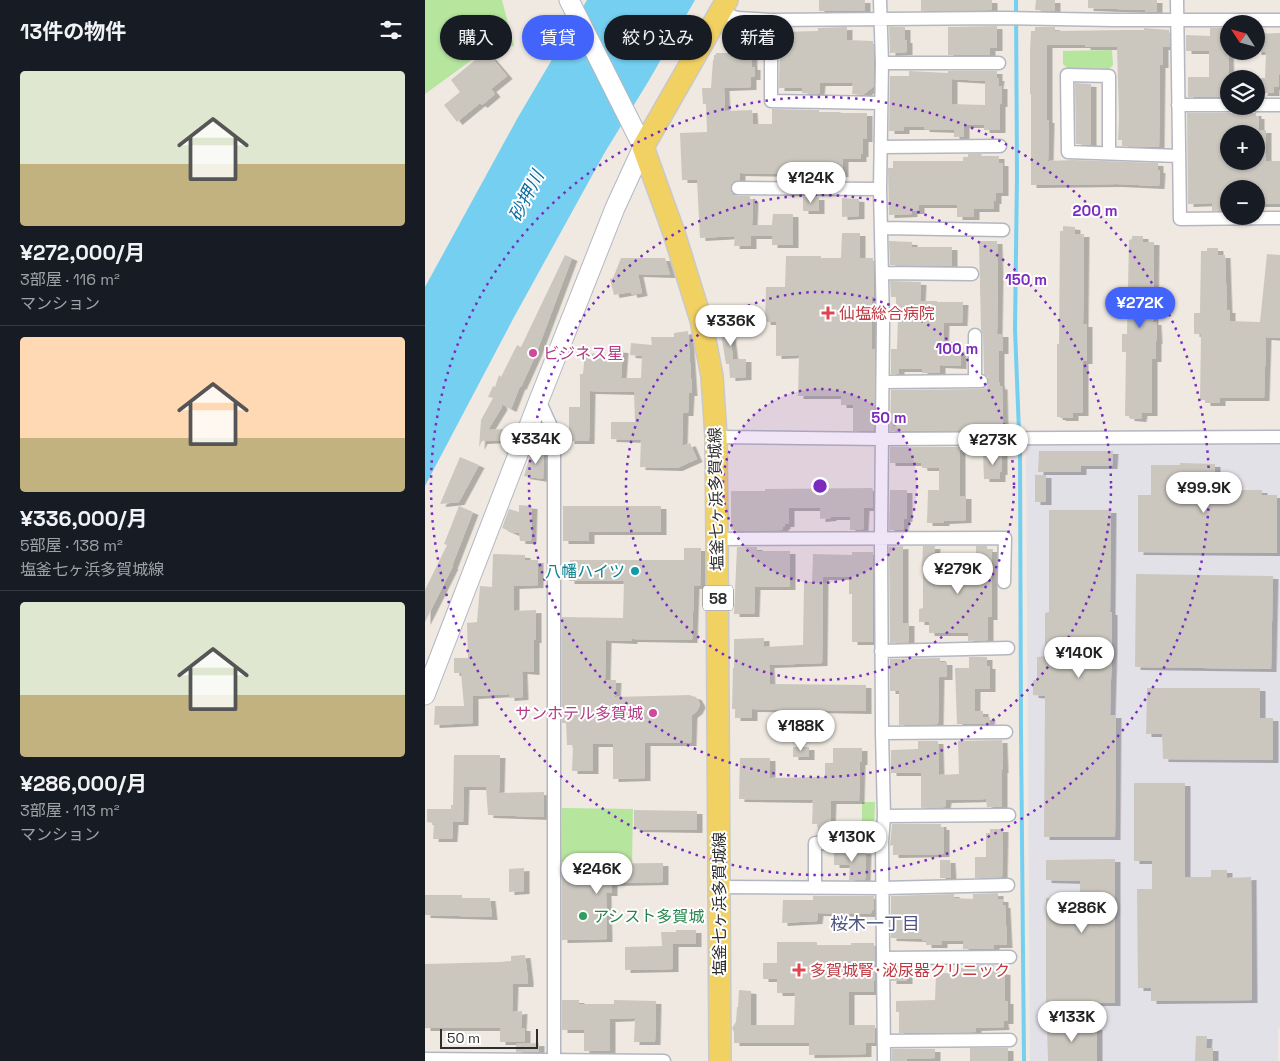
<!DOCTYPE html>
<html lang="ja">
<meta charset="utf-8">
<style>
body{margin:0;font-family:"Space Grotesk","Noto Sans JP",sans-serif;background:#242831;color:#f1f3f6;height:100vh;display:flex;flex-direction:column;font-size:19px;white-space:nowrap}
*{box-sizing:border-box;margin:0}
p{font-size:16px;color:#9ea1a6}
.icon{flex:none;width:28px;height:28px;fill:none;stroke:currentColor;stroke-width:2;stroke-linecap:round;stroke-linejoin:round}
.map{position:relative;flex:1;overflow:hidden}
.panel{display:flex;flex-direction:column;background:#171b24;width:425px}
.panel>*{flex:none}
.top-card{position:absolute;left:15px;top:15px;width:475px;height:45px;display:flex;gap:10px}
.needle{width:32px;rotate:306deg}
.fabs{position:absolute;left:795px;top:15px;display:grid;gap:10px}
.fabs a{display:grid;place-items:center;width:45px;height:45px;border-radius:50%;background:#171b24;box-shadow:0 1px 4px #0004;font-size:25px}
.scale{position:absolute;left:15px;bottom:12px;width:98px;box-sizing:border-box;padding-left:5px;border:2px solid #2e2e2e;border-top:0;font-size:14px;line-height:18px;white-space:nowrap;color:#2e2e2e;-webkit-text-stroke:4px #fff;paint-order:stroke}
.price{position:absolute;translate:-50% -42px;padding:0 11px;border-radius:18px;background:#fff;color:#222;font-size:16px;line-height:32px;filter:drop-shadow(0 1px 2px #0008)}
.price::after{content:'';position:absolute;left:50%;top:30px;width:15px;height:11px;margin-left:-8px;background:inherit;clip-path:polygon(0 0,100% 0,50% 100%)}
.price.selected{background:#4264fb;color:#fff}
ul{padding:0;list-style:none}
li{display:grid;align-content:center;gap:10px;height:265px;padding:0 20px}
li+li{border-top:1px solid #363941}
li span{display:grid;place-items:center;height:155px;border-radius:5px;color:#555}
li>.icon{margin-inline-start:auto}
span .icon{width:90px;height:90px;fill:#fffc;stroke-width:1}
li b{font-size:21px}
h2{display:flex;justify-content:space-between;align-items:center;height:60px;padding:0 20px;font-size:21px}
.chip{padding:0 18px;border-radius:22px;background:#171b24;box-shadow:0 1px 4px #0004;font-size:18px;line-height:45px}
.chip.selected{background:#4264fb;color:#fff}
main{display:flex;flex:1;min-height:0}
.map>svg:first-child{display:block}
</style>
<main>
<section class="panel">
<h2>13件の物件<svg class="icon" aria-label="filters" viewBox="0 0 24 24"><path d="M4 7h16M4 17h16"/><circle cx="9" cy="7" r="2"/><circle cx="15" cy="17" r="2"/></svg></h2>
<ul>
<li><span style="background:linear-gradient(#dfe7d0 60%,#c2b280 0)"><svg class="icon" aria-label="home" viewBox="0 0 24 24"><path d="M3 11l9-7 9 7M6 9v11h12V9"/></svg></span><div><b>¥272,000/月</b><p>3部屋 · 116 m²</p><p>マンション</p></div></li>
<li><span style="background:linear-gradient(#ffd9b3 65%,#c2b280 0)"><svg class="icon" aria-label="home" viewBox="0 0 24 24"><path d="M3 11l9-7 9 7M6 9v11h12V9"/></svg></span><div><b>¥336,000/月</b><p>5部屋 · 138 m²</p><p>塩釜七ヶ浜多賀城線</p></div></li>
<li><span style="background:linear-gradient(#dfe7d0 60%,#c2b280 0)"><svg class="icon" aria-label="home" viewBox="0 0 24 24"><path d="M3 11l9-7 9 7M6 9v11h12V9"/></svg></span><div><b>¥286,000/月</b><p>3部屋 · 113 m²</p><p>マンション</p></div></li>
</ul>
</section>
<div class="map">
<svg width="855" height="1061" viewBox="0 0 855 1061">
<defs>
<filter id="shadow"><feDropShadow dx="5.5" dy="3" stdDeviation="0" flood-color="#0004"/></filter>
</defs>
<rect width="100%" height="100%" fill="#efe9e1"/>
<!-- industrial -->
<path fill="#e3e1e8" d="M855 442V1029L853 1028V1061H605L601 445Z"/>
<!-- green -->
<path fill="#b6e59e" d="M0 0H77L89 46H66L0 94Z
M687 50 688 65 684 69 642 68 638 64V51Z
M437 802H450L449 828 443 834H437Z
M137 808 208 809 207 863 136 862Z"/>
<!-- water -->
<path fill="#75cff0" d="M162 0H270L223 82 180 152 88 319 0 486V287L92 119Z"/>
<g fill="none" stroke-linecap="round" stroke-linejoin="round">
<!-- stream -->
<path stroke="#75cff0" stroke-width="4" d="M591 0 592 175 590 329 594 432
M595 453 596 732 599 1061"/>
</g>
<!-- building -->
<path fill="#cbc7bf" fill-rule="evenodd" filter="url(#shadow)" d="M394 0H440V11H394Z
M496 0H567V10L496 11Z
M611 0H630V11L610 10Z
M663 0H732V12H720V10L663 8Z
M572 26V48H565V55H523V27Z
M422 27V40L448 41 449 86 438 95 427 94 428 83H395L394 94 377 93V88H354L355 32 393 31V28Z
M464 27H480V40H482V52L465 53Z
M610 27H630V31L703 30H719V28L744 30 745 47H738V65H735L734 147 697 146V140H693L694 117 692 47H660V45H622V120H624L623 161 649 160 733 163V170H735L734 186 692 184 606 185V94H605V51L606 31H610Z
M785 28H797V32H799V36H803L804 97H763V77H784V51H761V35L785 36Z
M306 33H326L327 67H330V77H326V87L299 88 300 111 327 110 328 124H347V109L394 110V112H416L415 113H442V139H438V154H436V159H418V174L375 173V180H364V174L315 173V180L309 181 306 184V192L308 195 313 196H325V199H328L327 225H347L348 214H368V245H347V236H326V246H309L310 236 275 238 272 180H257L255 133 282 132 281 104H278L277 88H286L288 60 289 59V55H291V53H306Z
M855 33V75H854V87H849V93H837L838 88 831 87V78H840L841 52H831V34Z
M61 51 82 76 66 89 70 94 57 105 55 103 32 122 19 105 35 92 26 80Z
M484 71 523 73V71H572V78H574L573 86H577V104H575V130H559V125H539V137H529V130L499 129V127H479V131H464L465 76H484ZM527 79 560 81V105L527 104Z
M650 83 666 84V145L651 144Z
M762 113H831V116H834V130H841V161H855V204H831V189H803V204H801V210L787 211V203L763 204ZM804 134H831V161H804Z
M543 154H557L556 156H574V163H578V193H571V201H569V209H549V217H532V205H494V211H487V214L464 215 463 168H468V161H538V157H543Z
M378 197H394V211H378Z
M417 198 434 199V216L417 217Z
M638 226 650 227V234H659L658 324H662V361H658V413H648V418H635V417H632V344H634L635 231H638Z
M417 233H435V258H448L449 297H447V349H450L449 431H428V405H416V396H373L374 355 351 356V322H340L341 287H360L361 256H396V258H416Z
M707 236H718V242H729L728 322H731L732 341H731V359H727V413H717L716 419 704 418V416H700L701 352H697V334H702L704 240 707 239Z
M464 241 487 242V247H527V266L465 265Z
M554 241H572L573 276 572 334H578V351H574V382L575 387 577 386 578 426H558V429H545L544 430 465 431 466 390 556 389 561 388 563 385V377L559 374 558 335 556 330Z
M782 248H793V255H800L802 310H805V321L835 322 842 254 855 255V338L841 337 839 398H795V403H780V400H775L776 334H769V313H775L776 251H782Z
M140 255 147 258 111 354 96 387 95 386 86 409 76 404 77 407 63 430 78 429V440L57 441 54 447 56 420 68 398 63 397 68 386 70 387 74 375 76 377 92 345 96 347Z
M196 258H240L245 275 213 274 217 293 207 295 206 292 189 295 185 279 188 278Z
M465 281 496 282 495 301H512V302H538L537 323H519L518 348 536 349V366L515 365V373H497V369H474V374H466V349H472L473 317H471V297H466Z
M305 310 308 332 305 333 308 359H321V377L305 378 304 364H301L293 316H295L294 312Z
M263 331 267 393H264L263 413H258L257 446 265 443 272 459 252 468 215 467 216 440 186 439V422H210L209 392 165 391 164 441H144V407H155V374H158L160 353 183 355V349L198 350 196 378H216L217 356 205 355 206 343 227 345 226 337H249V333Z
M465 447H535V496H541V520L519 521V523H502L503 490H514V468H497L496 463H465Z
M107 449 119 451 118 479 99 476Z
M614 451H688L687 466H656V472H613Z
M577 453V472H575V479H559L558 454Z
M35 457 54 465 34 502 15 504Z
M755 463 790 464V490H837V495H852V553L713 552V495H726V465H755Z
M610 475H621V502H610Z
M447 488 448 490V508H439L438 530H425V517H406V518L395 519V508H364V524H360V526L358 527V530L312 531V530H306V491H340V489Z
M465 490H482V519H479L478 530H464Z
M94 505 107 506 106 541H95L94 533H89L77 528 84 509 94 512Z
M34 506 48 512 27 566H28L0 622V590L22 545 19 544Z
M138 506H236V532H164V541H138Z
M624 510H686L685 612H687V645L685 715H691L690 837H619L620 696 608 695V680H612V657L620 656V613L624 612Z
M478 546V623H484V642L465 643 464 547Z
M498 546H510L509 556H514V567H551V546H562V549H567V617H563V640L543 641V633H504V622H494V609L498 608V567H497Z
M312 547H332V551H365V587H330L329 614H309Z
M259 548H276L275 586H269L267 640 207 639V641L181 640 180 680H191L190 697 264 695 271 697 274 702 275 705 272 711 267 715 266 743H220V778L188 779V744H168V771H147L148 745H142L141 723H137V617L198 618 199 581H144L145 560H259Z
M427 552H448V642H427V594H424V577H398L397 663 344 665 345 684 441 685V711L327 709V718H310V709H307L308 668H309V639L339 638V647L378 645 379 582H387L388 554 427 555Z
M68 554 100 555V560H113V585L89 586V611L111 610V640H109V672L97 671 98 697 84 698V694L48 696V723L9 725 10 706H39L36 673H29V658H43L42 623 52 622 55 586 67 587Z
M711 574 848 576 846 669 710 667Z
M544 657H562V666H565V689H550V711H558V717H565L564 724H532L530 668H544Z
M515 658V662H522V677H514L513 724 474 725V691H465V659Z
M722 688H835V718H848V760L738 759 737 734H721Z
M577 740 578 770H577V807H562L561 799 521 800 520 807 496 808V773H466V750L493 749V741H513L514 775 534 774 533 741Z
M368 747H384V757H368Z
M408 748H437V762H435L434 801H406L405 823H413V833H393V824H387L388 800 314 799 315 758H345V778L400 777V763H408Z
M29 755H75L74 793 119 792V817L63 815 61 787H39L38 822H28L27 839H8L9 823 2 822V809H26V805H28Z
M709 783H760V877H786V870H802V878L826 877 827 1000 726 1001V988H713L712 889H727V861H709Z
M209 810 272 811V830L209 829Z
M467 824H516V827H519V854L468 855V845L465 846Z
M565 829H578L577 877 550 878V857H561V833H565Z
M409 851H441L440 880H424L425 865H409Z
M690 859V1003H621V898H655V881L621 880V860Z
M515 860H525L526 878H515Z
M238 863V882L187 883V893H181L182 939 137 940V864Z
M99 868V891L84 892V869Z
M573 893V899H578V905H580L582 945H569V949H538V941H517V945H501V941H497V939L466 938V896L529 894V898L548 899V894Z
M0 895H37V898H65L67 917 0 915Z
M388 896H449V908L445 914 393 913 392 921 357 923 358 900H388Z
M251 930H271V944H248V969L200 970V947L237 946 236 932H251Z
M352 942H392V945H426V943H449L450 981H449V992H424V1025H450V1043H441V1054L384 1055V1043H309V1032L307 1028 311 1022 312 1007H313L314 990 326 991V1025H369L370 993H352V979H338V963H352Z
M100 955 103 979V984H88L87 1012 97 1011 96 1028H100V1042H75V1028H0V964L75 962 86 961V956Z
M569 965V971L580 972V1001H583V1021H578L579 1027 551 1028V1032L474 1033V1012H471V1001L510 1000 511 973H536V968H538V966Z
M466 966H482V981H466Z
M137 1000H154V1004H189V1000L231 1001 230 1042H209L210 1018 185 1019V1051H159V1030H137Z
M665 1023V1028L672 1027V1061H623L622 1028 631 1027V1024Z
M771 1036H782L781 1048H788V1061H770Z
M114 1043V1052H91V1044Z
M545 1048H583V1061H545Z
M467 1049H510V1058L482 1059V1061H467Z"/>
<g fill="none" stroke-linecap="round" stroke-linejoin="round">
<defs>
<path id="street" d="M455 0 457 63 455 189 458 323 456 538 457 733 459 816 457 843 459 1061
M752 0 755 219 855 218
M295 13 313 18 346 20 578 18 688 20H855
M346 20V101L456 103
M457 63H574
M753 105H804
M831 105H855
M456 147 575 146
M684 153V76L642 75 643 152 754 156
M313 188 455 189
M457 228 578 230
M457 273 547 274
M550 335V381
M458 382 556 381
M114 400 129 433V1061
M291 437 457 439 855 437
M292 539 580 538 579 582
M456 651 583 648
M457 733 581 732
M459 816 584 815
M294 887 457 888 583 885
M390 888V843H457
M458 958 585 957
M459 1041 585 1040
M0 1059 239 1061"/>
<path id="secondary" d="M0 695 114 400 190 208 218 147 144 0"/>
<path id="primary" d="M295 1061 292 539 291 437 287 376 276 320 266 288 249 233 218 147 302 0"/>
</defs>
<!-- street casing -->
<use href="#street" stroke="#b4b7c1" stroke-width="15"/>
<!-- secondary casing -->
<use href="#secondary" stroke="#b4b7c1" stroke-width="21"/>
<!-- primary casing -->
<use href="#primary" stroke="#c9c9c9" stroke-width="24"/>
<!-- street -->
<use href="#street" stroke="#fff" stroke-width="12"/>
<!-- secondary -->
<use href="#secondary" stroke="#fff" stroke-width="19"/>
<!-- primary -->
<use href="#primary" stroke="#f2d163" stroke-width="21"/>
</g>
<!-- distance rings -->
<circle cx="395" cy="486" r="97" fill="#7b2cbf" fill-opacity=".12"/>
<g fill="none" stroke="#7b2cbf" stroke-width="2.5" stroke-dasharray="2.5 5">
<circle cx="395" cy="486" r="97"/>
<circle cx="395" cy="486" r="194"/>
<circle cx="395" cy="486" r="291"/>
<circle cx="395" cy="486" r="389"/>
</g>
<!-- markers -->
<g fill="#e0444e" stroke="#fff" stroke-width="2">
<path d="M400.5 305.5h5v5h5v5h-5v5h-5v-5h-5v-5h5z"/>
<path d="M371.5 962.5h5v5h5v5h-5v5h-5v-5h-5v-5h5z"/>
</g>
<g fill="#d1479c" stroke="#fff" stroke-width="2">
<circle cx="108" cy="353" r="5"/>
<circle cx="228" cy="713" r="5"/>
</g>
<circle fill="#0f9aa8" stroke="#fff" stroke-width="2" cx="210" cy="571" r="5"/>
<circle fill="#2e9e5b" stroke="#fff" stroke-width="2" cx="158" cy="916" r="5"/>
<g text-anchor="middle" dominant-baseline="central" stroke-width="4" stroke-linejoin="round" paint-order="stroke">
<!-- shield labels -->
<rect fill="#fff" stroke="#6d6d6d" stroke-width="1" x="278" y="585.5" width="30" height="25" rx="4"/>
<g font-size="15" font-weight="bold" fill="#2e2e2e">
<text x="293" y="598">58</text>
</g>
<!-- health labels -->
<g font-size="16" fill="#be3a42" stroke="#fff" text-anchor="start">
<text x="414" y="313">仙塩総合病院</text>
<text x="385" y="970">多賀城腎･泌尿器クリニック</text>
</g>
<!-- hotel labels -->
<g font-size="16" fill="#b23c85" stroke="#fff" text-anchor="start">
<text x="118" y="353">ビジネス星</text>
<text x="218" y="713" text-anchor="end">サンホテル多賀城</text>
</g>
<!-- street labels -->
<g font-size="16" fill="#2e2e2e" stroke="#fff">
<text transform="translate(291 499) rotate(-91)">塩釜七ヶ浜多賀城線</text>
<text transform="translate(294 904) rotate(-90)">塩釜七ヶ浜多賀城線</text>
</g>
<!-- culture labels -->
<g font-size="16" fill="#0d838f" stroke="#fff" text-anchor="end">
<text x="200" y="571">八幡ハイツ</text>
</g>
<!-- leisure labels -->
<g font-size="16" fill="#27864d" stroke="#fff" text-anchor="start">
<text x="168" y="916">アシスト多賀城</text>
</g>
<!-- water labels -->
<g font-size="18" font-style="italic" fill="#0d6fa3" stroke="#fff">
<text transform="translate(101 196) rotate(-63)">砂押川</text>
</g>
<!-- neighbourhood labels -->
<g font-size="18" fill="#4d5680" stroke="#fff">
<text x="450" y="923">桜木一丁目</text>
</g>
</g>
<circle cx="395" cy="486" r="8" fill="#7b2cbf" stroke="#fff" stroke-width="2.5"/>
<g font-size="15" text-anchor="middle" font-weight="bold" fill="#7b2cbf" stroke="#fff" stroke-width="4" stroke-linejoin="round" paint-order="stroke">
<text x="670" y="216">200 m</text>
<text x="601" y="285">150 m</text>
<text x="532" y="354">100 m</text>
<text x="464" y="423">50 m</text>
</g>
</svg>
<div class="fabs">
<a><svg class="needle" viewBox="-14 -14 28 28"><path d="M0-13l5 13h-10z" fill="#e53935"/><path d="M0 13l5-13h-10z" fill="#9ea1a6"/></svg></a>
<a><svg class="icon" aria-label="layers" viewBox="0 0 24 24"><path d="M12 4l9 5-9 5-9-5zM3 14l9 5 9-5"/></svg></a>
<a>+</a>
<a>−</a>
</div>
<div class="scale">50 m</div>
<b class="price" style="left:386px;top:204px">¥124K</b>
<b class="price selected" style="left:715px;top:329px">¥272K</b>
<b class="price" style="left:306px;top:347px">¥336K</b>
<b class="price" style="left:111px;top:465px">¥334K</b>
<b class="price" style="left:568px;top:466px">¥273K</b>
<b class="price" style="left:779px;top:514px">¥99.9K</b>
<b class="price" style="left:533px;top:595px">¥279K</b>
<b class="price" style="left:654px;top:679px">¥140K</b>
<b class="price" style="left:376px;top:752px">¥188K</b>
<b class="price" style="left:427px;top:863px">¥130K</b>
<b class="price" style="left:172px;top:895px">¥246K</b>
<b class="price" style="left:657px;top:934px">¥286K</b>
<b class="price" style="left:647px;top:1043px">¥133K</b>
<div class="top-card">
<a class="chip">購入</a>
<a class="chip selected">賃貸</a>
<a class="chip">絞り込み</a>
<a class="chip">新着</a>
</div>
</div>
</main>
